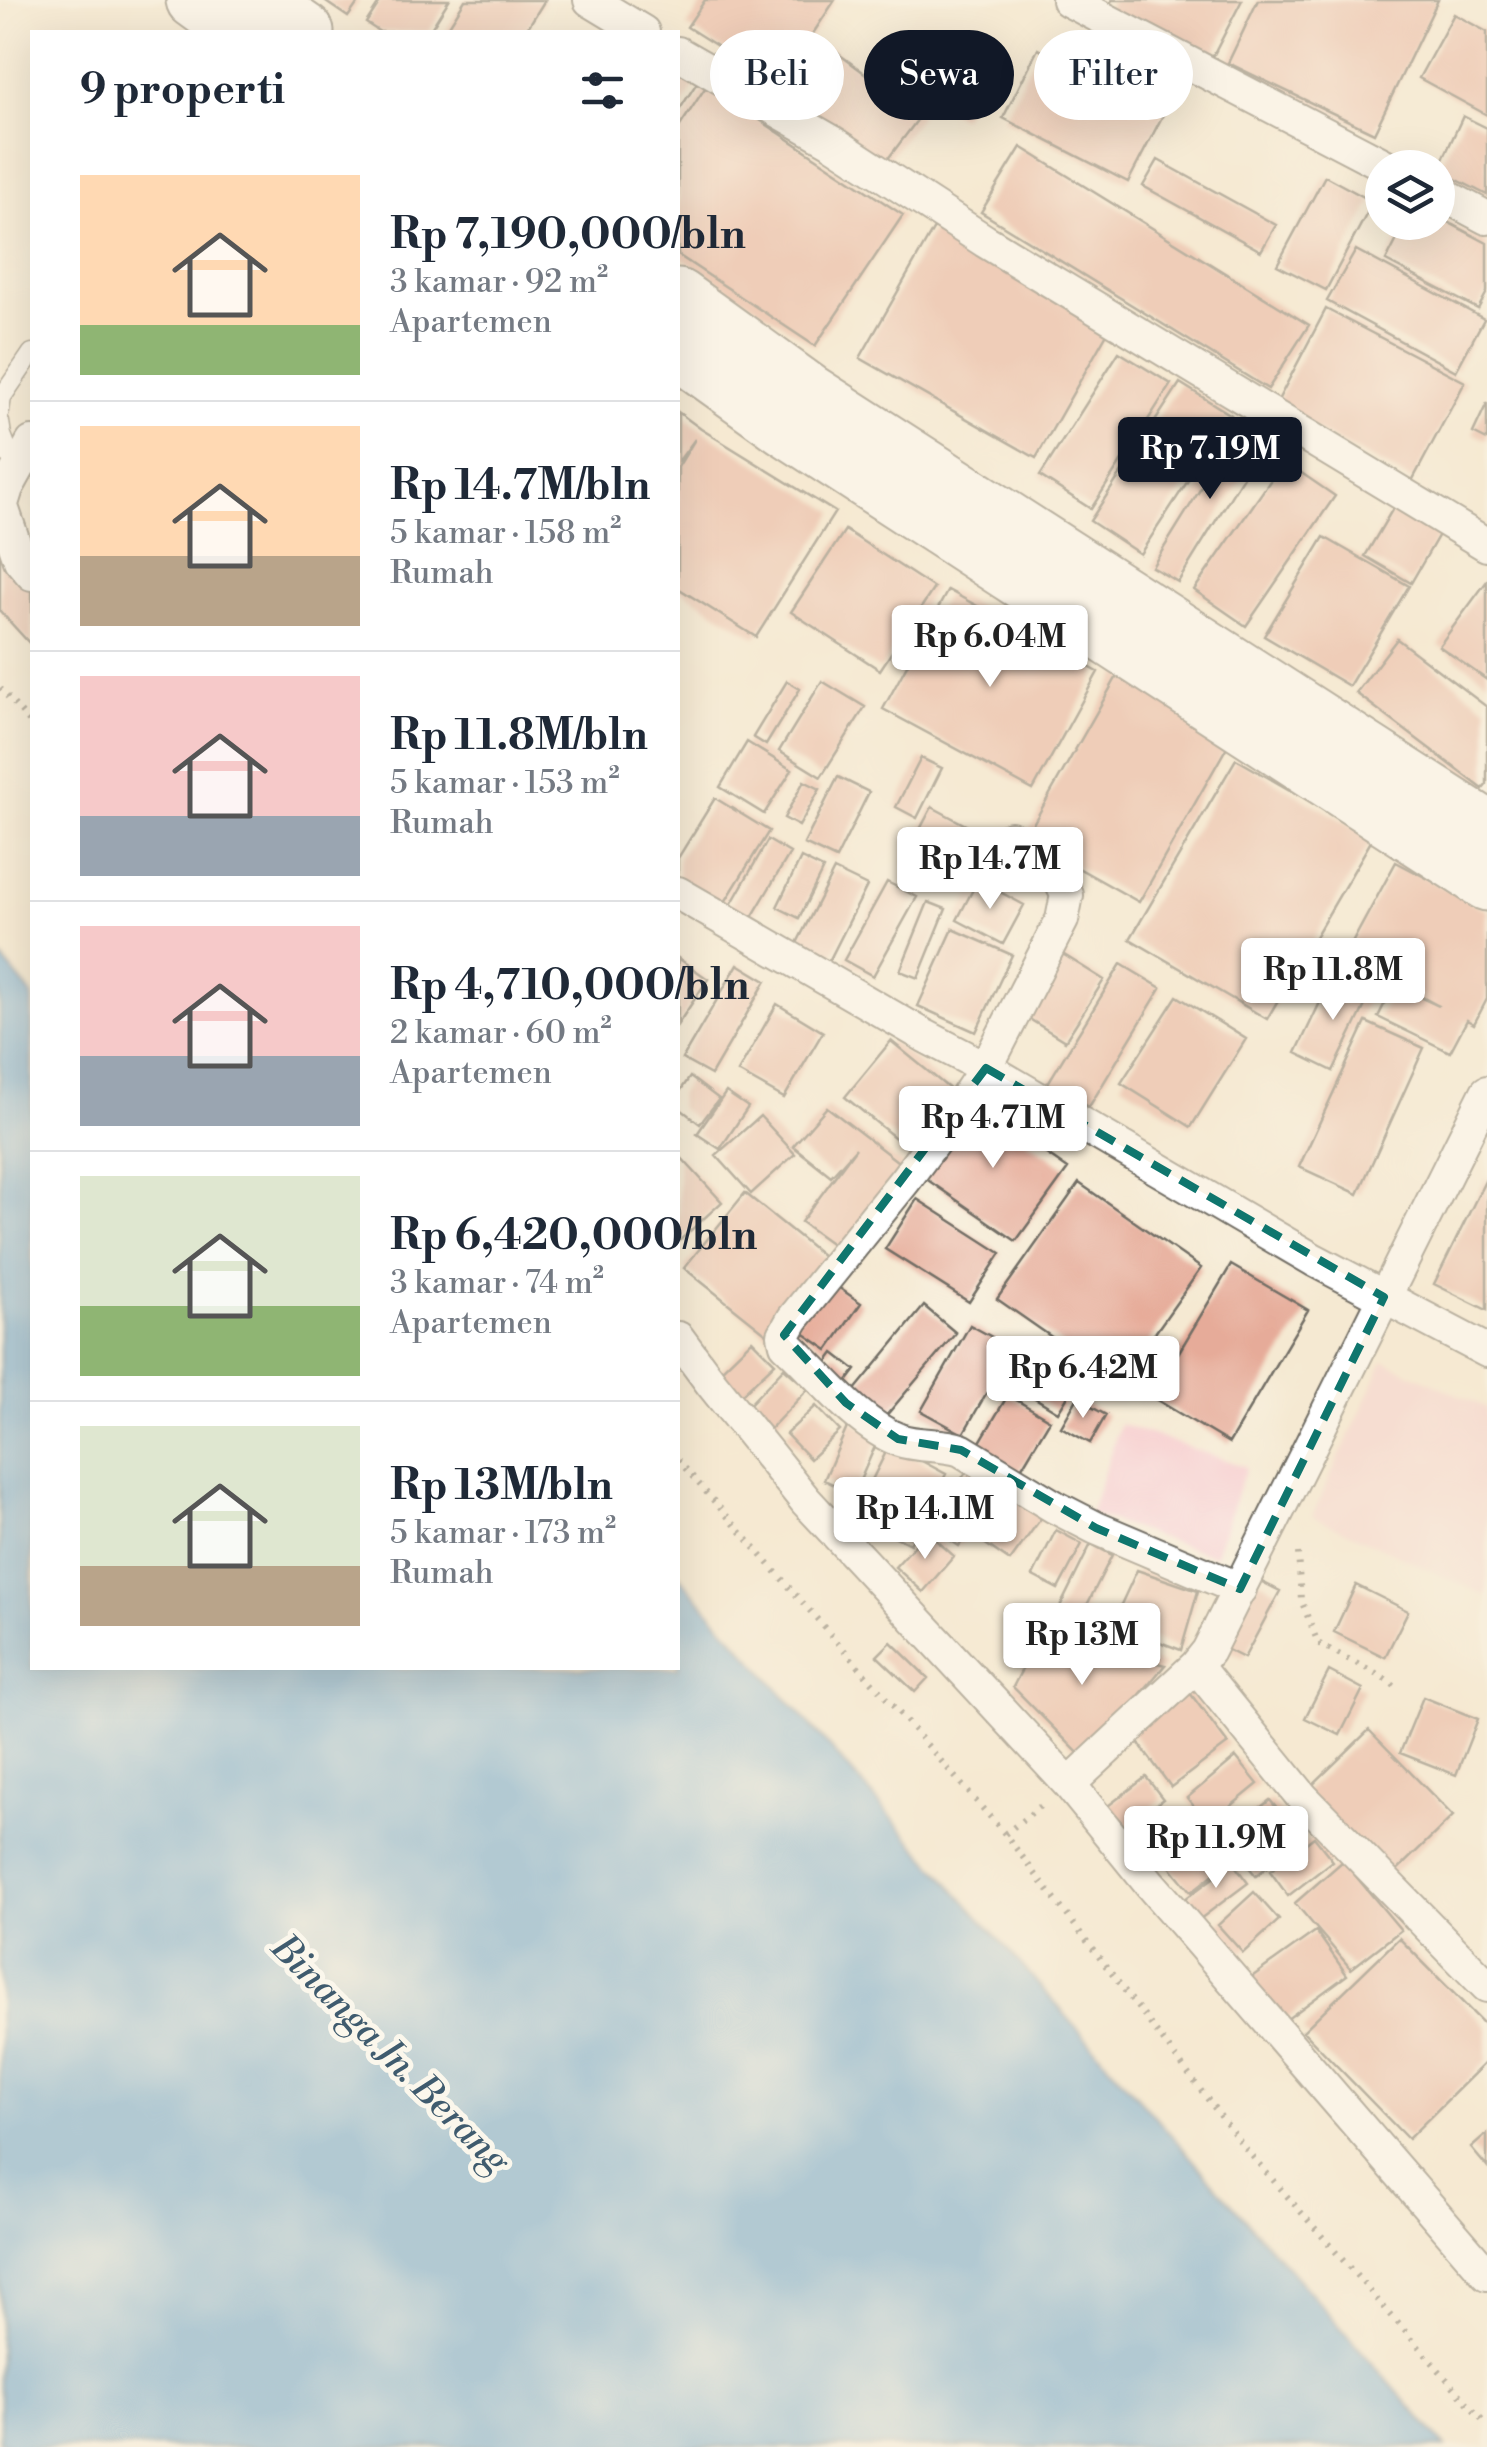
<!DOCTYPE html>
<html lang="id">
<meta charset="utf-8">
<style>
body{margin:0;font-family:"Libre Bodoni",serif;background:#f2f2f3;color:#1f2937;height:100vh;display:flex;flex-direction:column;font-size:38px;white-space:nowrap}
*{box-sizing:border-box;margin:0}
p{font-size:32px;color:#747a83}
.icon{flex:none;width:55px;height:55px;fill:none;stroke:currentColor;stroke-width:2;stroke-linecap:round;stroke-linejoin:round}
.map{position:relative;flex:1;overflow:hidden}
.side{position:absolute;left:30px;top:30px;width:650px;height:1640px;display:flex;flex-direction:column;background:#fff;border-radius:0px;box-shadow:0 10px 40px #0002}
.side>*{flex:none}
.hud{position:absolute;left:710px;top:30px;width:625px;height:90px;display:flex;gap:20px}
.controls{position:absolute;left:1365px;top:150px;display:grid;gap:20px}
.controls a{display:grid;place-items:center;width:90px;height:90px;border-radius:50%;background:#fff;box-shadow:0 10px 40px #0002;font-size:50px}
.price{position:absolute;translate:-50% -85px;padding:0 22px;border-radius:10px;background:#fff;color:#222;font-size:32px;line-height:65px;filter:drop-shadow(0 2px 5px #0008)}
.price::after{content:'';position:absolute;left:50%;top:60px;width:30px;height:22px;margin-left:-15px;background:inherit;clip-path:polygon(0 0,100% 0,50% 100%)}
.price.active{background:#111827;color:#fff}
ul{padding:0;list-style:none}
li{display:flex;align-items:center;gap:30px;height:250px;padding:0 50px}
li+li{border-top:2px solid #e0e1e3}
li span{display:grid;place-items:center;flex:none;width:280px;height:200px;border-radius:0px;color:#555}
li>.icon{margin-inline-start:auto}
span .icon{width:120px;height:120px;fill:#fffc;stroke-width:1}
li b{font-size:42px}
h2{display:flex;justify-content:space-between;align-items:center;height:120px;padding:0 50px;font-size:42px}
.chip{padding:0 35px;border-radius:45px;background:#fff;box-shadow:0 10px 40px #0002;font-size:35px;line-height:90px}
.chip.active{background:#111827;color:#fff}
.map>svg:first-child{display:block}
</style>
<div class="map">
<svg width="1487" height="2447" viewBox="0 0 1487 2447">
<rect width="100%" height="100%" fill="#fbf7ec"/>
<filter id="ink" filterUnits="userSpaceOnUse"><feTurbulence type="fractalNoise" baseFrequency=".01" numOctaves="2"/><feDisplacementMap in="SourceGraphic" scale="20" xChannelSelector="R" yChannelSelector="G"/><feConvolveMatrix kernelMatrix="1 2 1 2 8 2 1 2 1" color-interpolation-filters="sRGB"/></filter>
<filter id="wash" filterUnits="userSpaceOnUse"><feTurbulence type="fractalNoise" baseFrequency=".0048" numOctaves="4" result="noise"/><feDisplacementMap in="SourceGraphic" scale="40" xChannelSelector="R" yChannelSelector="G"/><feGaussianBlur stdDeviation="2.25" result="paint"/><feColorMatrix in="noise" values="0 0 0 0 0 0 0 0 0 0 0 0 0 0 0 0 0 1.4 0 .05"/><feComposite in="paint" operator="in"/></filter>
<g filter="url(#wash)">
<rect width="100%" height="100%" fill="#f5e9d2"/>
<!-- built -->
<path fill="#f7cfd0" d="M1384 1361 1487 1408V1596L1312 1516Z
M1120 1424 1246 1467 1215 1556 1090 1514Z"/>
<!-- water -->
<path fill="#5ea2d3" stroke="#44667f" stroke-width="2.5" d="M0 956 32 995V1668H678V1575L1446 2447H15L0 2442Z"/>
<g id="blocks">
<!-- building -->
<path fill="#e6ab99" d="M323 0H360L348 17Z
M381 0H449L429 32H380L366 23Z
M465 0H545L525 32H445Z
M705 0H835L779 85 687 27Z
M1112 0H1242L1209 64 1106 12Z
M1258 0H1438L1374 133 1228 63Z
M1454 14 1487 32V115L1419 78Z
M940 43 988 73 961 117 913 87Z
M828 46 921 115 881 168 788 100Z
M1038 49 1164 113 1128 182 1003 118Z
M678 64 700 78 678 112Z
M707 85 903 215 815 346 678 255V129Z
M1463 116 1487 128V195L1438 170Z
M1021 147 1309 325 1268 389 981 212Z
M1158 160 1276 225 1261 251 1143 186Z
M1325 176 1373 202 1326 290 1277 265Z
M1438 217 1487 243V292L1478 309 1386 261 1406 222H1438Z
M934 228 1110 328 1036 458 860 358Z
M1356 250 1484 319 1456 371 1327 301Z
M1326 309 1465 382 1412 481 1274 408Z
M1119 352 1171 384 1091 509 1040 476Z
M1180 383 1231 415 1140 554 1090 521Z
M1487 403V440L1473 433Z
M678 412 701 429 835 512 756 637 678 588V467L695 439 678 462Z
M1242 422 1267 438 1178 582 1152 567Z
M1284 461 1335 496 1246 626 1194 590Z
M1399 498 1445 524 1411 583 1365 556Z
M845 530 934 588 880 670 791 612Z
M1324 537 1409 586 1349 686 1264 636Z
M0 546 32 581V646L0 611Z
M1487 581V680L1439 646Z
M948 590 1098 672 1033 790 883 709Z
M1397 639 1487 707V784L1483 789 1356 693Z
M1119 673 1233 736 1139 902 1025 838Z
M787 681 800 689 766 745 753 737Z
M822 681 865 707 821 777 779 751Z
M747 742 792 770 764 814 720 787Z
M921 758 942 768 917 818 896 807Z
M1236 759 1373 838 1267 1019 1130 939Z
M838 777 869 792 836 859 804 844Z
M804 781 820 789 799 826 784 818Z
M715 798 769 831 722 907 678 880V858Z
M932 807 975 830 944 886 902 863Z
M768 840 790 853 745 929 724 917Z
M801 858 823 869 799 918 777 907Z
M1396 862 1487 910V999L1474 1024 1467 1020 1450 1052 1378 1017 1394 985 1439 1006 1345 956Z
M834 870 867 886 824 971 791 955Z
M978 880 1024 905 1003 944 957 920Z
M887 882 917 897 873 976 844 960Z
M928 902 946 909 918 978 900 971Z
M953 929 1012 955 976 1032 918 1006Z
M1061 953 1104 980 1065 1041 1023 1015Z
M678 958 708 979 678 1024Z
M738 964 766 981 711 1075 682 1059Z
M1121 964 1161 988 1089 1107 1048 1083Z
M1333 975 1371 993 1333 1071 1296 1053Z
M1177 996 1246 1039 1191 1127 1121 1083Z
M777 1004 823 1032 784 1098 738 1072Z
M1366 1022 1424 1048 1358 1194 1299 1167Z
M891 1041 957 1095 910 1150 845 1097Z
M690 1077 719 1099 700 1124 678 1107V1094Z
M726 1092 748 1107 720 1149 697 1134Z
M970 1101 1068 1169 1016 1241 919 1174Z
M827 1107 906 1168 843 1252 801 1222 856 1148 831 1176 793 1146Z
M760 1116 795 1154 751 1194 716 1155Z
M678 1154 722 1202 678 1242Z
M1487 1177V1310L1434 1284Z
M1079 1183 1201 1268 1119 1384 997 1299Z
M745 1193 833 1264 773 1339 684 1268Z
M917 1199 1001 1253 969 1302 885 1249Z
M1231 1265 1308 1310 1229 1443 1152 1397Z
M825 1278 861 1303 828 1350 793 1326Z
M924 1306 956 1333 885 1417 854 1391Z
M970 1325 1012 1348 963 1434 921 1411Z
M752 1340 775 1363 740 1396 718 1373Z
M834 1353 856 1370 843 1387 821 1371Z
M1026 1353 1075 1384 1058 1412 1009 1382Z
M784 1368 808 1389 770 1429 747 1407Z
M1008 1395 1050 1420 1016 1477 974 1452Z
M1077 1399 1106 1415 1090 1443 1061 1427Z
M816 1406 840 1431 810 1459 786 1434Z
M850 1421 880 1435 854 1494 824 1480Z
M890 1444 946 1474 910 1544 854 1516Z
M972 1463 1001 1482 959 1546 930 1527Z
M1011 1485 1047 1510 1010 1561 974 1536Z
M1056 1530 1082 1544 1058 1589 1033 1576Z
M927 1532 954 1556 923 1592 895 1567Z
M1091 1544 1112 1555 1072 1635 1051 1625Z
M1137 1570 1198 1591 1181 1650 1112 1624Z
M1258 1580 1280 1591 1244 1658 1222 1647Z
M1356 1585 1408 1611 1385 1657 1334 1632Z
M1040 1634 1165 1665 1085 1760 1013 1687Z
M891 1642 928 1678 915 1692 877 1656Z
M1329 1671 1363 1689 1340 1735 1305 1718Z
M1187 1689 1228 1744 1171 1787 1130 1731Z
M1423 1697 1478 1719 1456 1775 1400 1753Z
M1369 1730 1453 1816 1388 1879 1304 1793Z
M1236 1757 1258 1784 1209 1824 1187 1798Z
M1146 1777 1163 1799 1117 1834 1100 1812Z
M1270 1800 1302 1839 1256 1876 1224 1836Z
M1211 1830 1234 1858 1191 1892 1168 1864Z
M1314 1837 1333 1861 1288 1896 1270 1871Z
M1343 1861 1401 1930 1351 1969 1295 1903Z
M1233 1863 1248 1883 1200 1919 1185 1899Z
M1254 1892 1279 1920 1243 1953 1218 1925Z
M1316 1931 1347 1975 1279 2025 1246 1981Z
M1399 1938 1487 2027V2061L1408 2139 1303 2031Z
M1487 2134V2167L1471 2148Z"/>
</g>
</g>
<g filter="url(#ink)">
<use href="#blocks" fill-opacity="0" stroke="#726e65" stroke-width="2.5"/>
<g fill="none" stroke-linecap="round" stroke-linejoin="round">
<defs>
<path id="service" d="M0 411 2 397 32 353
M0 422 2 435 16 471"/>
<path id="minor" d="M590 0 643 32
M1068 0 1390 168
M678 53 831 141 985 241 1487 545
M1438 192 1487 218
M0 501 20 560 32 574
M2 504 7 488 32 443
M1011 838 1060 880 1067 895 1062 920 986 1068 964 1101 905 1180 793 1319 784 1335 786 1344C819 1374 858 1425 899 1440 919 1447 941 1443 961 1450L1055 1507 1096 1528 1240 1589
M678 893 925 1036 986 1068 1314 1260 1487 1351
M678 1338 712 1384 806 1501 1069 1784 1150 1884 1487 2274
M1196 1666 1303 1798 1487 1986
M1069 1784 1196 1666 1208 1651 1487 1092"/>
<path id="trunk" d="M194 0 238 32
M260 0 306 32
M678 297 808 391 1487 828
M678 351 784 427 1487 883"/>
</defs>
<!-- service casing -->
<use href="#service" stroke="#726e65" stroke-width="21"/>
<!-- minor casing -->
<use href="#minor" stroke="#726e65" stroke-width="36"/>
<!-- trunk casing -->
<use href="#trunk" stroke="#726e65" stroke-width="59"/>
<!-- path -->
<path stroke="#726e65" stroke-width="6" stroke-dasharray="2.5 8" stroke-linecap="butt" d="M0 688 32 725
M678 1460 1005 1834 1245 2148 1487 2425
M1298 1553 1301 1600 1318 1643 1382 1677 1400 1690
M1005 1834 1043 1804"/>
<!-- service -->
<use href="#service" stroke="#fff" stroke-width="18"/>
<!-- minor -->
<use href="#minor" stroke="#fff" stroke-width="32"/>
<!-- trunk -->
<use href="#trunk" stroke="#fff" stroke-width="55"/>
</g>
</g>
<!-- marked area -->
<path d="M0 0H1487V2447H0ZM986 1068 1384 1297 1240 1589 1096 1528 961 1450 898 1439 846 1403 784 1335Z" fill="#f5e9d2" fill-opacity=".55" fill-rule="evenodd"/>
<path fill="none" stroke="#0f766e" stroke-width="8" stroke-dasharray="20 12" stroke-linejoin="round" d="M986 1068 1384 1297 1240 1589 1096 1528 961 1450 898 1439 846 1403 784 1335Z"/>
<g text-anchor="middle" dominant-baseline="central" stroke-width="10" stroke-linejoin="round" paint-order="stroke">
<!-- water labels -->
<g font-size="38" font-style="italic" fill="#3f5b6e" stroke="#fbf7ec">
<text transform="translate(390 2054) rotate(45)">Binanga Jn. Berang</text>
</g>
</g>
</svg>
<div class="controls">
<a><svg class="icon" aria-label="layers" viewBox="0 0 24 24"><path d="M12 4l9 5-9 5-9-5zM3 14l9 5 9-5"/></svg></a>
</div>
<b class="price active" style="left:1210px;top:502px">Rp 7.19M</b>
<b class="price" style="left:990px;top:690px">Rp 6.04M</b>
<b class="price" style="left:990px;top:912px">Rp 14.7M</b>
<b class="price" style="left:1333px;top:1023px">Rp 11.8M</b>
<b class="price" style="left:993px;top:1171px">Rp 4.71M</b>
<b class="price" style="left:1083px;top:1421px">Rp 6.42M</b>
<b class="price" style="left:925px;top:1562px">Rp 14.1M</b>
<b class="price" style="left:1082px;top:1688px">Rp 13M</b>
<b class="price" style="left:1216px;top:1891px">Rp 11.9M</b>
<div class="hud">
<a class="chip">Beli</a>
<a class="chip active">Sewa</a>
<a class="chip">Filter</a>
</div>
<section class="side">
<h2>9 properti<svg class="icon" aria-label="filters" viewBox="0 0 24 24"><path d="M4 7h16M4 17h16"/><circle cx="9" cy="7" r="2"/><circle cx="15" cy="17" r="2"/></svg></h2>
<ul>
<li><span style="background:linear-gradient(#ffd9b3 75%,#8fb573 0)"><svg class="icon" aria-label="home" viewBox="0 0 24 24"><path d="M3 11l9-7 9 7M6 9v11h12V9"/></svg></span><div><b>Rp 7,190,000/bln</b><p>3 kamar · 92 m²</p><p>Apartemen</p></div></li>
<li><span style="background:linear-gradient(#ffd9b3 65%,#b9a48a 0)"><svg class="icon" aria-label="home" viewBox="0 0 24 24"><path d="M3 11l9-7 9 7M6 9v11h12V9"/></svg></span><div><b>Rp 14.7M/bln</b><p>5 kamar · 158 m²</p><p>Rumah</p></div></li>
<li><span style="background:linear-gradient(#f6c9c9 70%,#9aa5b1 0)"><svg class="icon" aria-label="home" viewBox="0 0 24 24"><path d="M3 11l9-7 9 7M6 9v11h12V9"/></svg></span><div><b>Rp 11.8M/bln</b><p>5 kamar · 153 m²</p><p>Rumah</p></div></li>
<li><span style="background:linear-gradient(#f6c9c9 65%,#9aa5b1 0)"><svg class="icon" aria-label="home" viewBox="0 0 24 24"><path d="M3 11l9-7 9 7M6 9v11h12V9"/></svg></span><div><b>Rp 4,710,000/bln</b><p>2 kamar · 60 m²</p><p>Apartemen</p></div></li>
<li><span style="background:linear-gradient(#dfe7d0 65%,#8fb573 0)"><svg class="icon" aria-label="home" viewBox="0 0 24 24"><path d="M3 11l9-7 9 7M6 9v11h12V9"/></svg></span><div><b>Rp 6,420,000/bln</b><p>3 kamar · 74 m²</p><p>Apartemen</p></div></li>
<li><span style="background:linear-gradient(#dfe7d0 70%,#b9a48a 0)"><svg class="icon" aria-label="home" viewBox="0 0 24 24"><path d="M3 11l9-7 9 7M6 9v11h12V9"/></svg></span><div><b>Rp 13M/bln</b><p>5 kamar · 173 m²</p><p>Rumah</p></div></li>
</ul>
</section>
</div>
